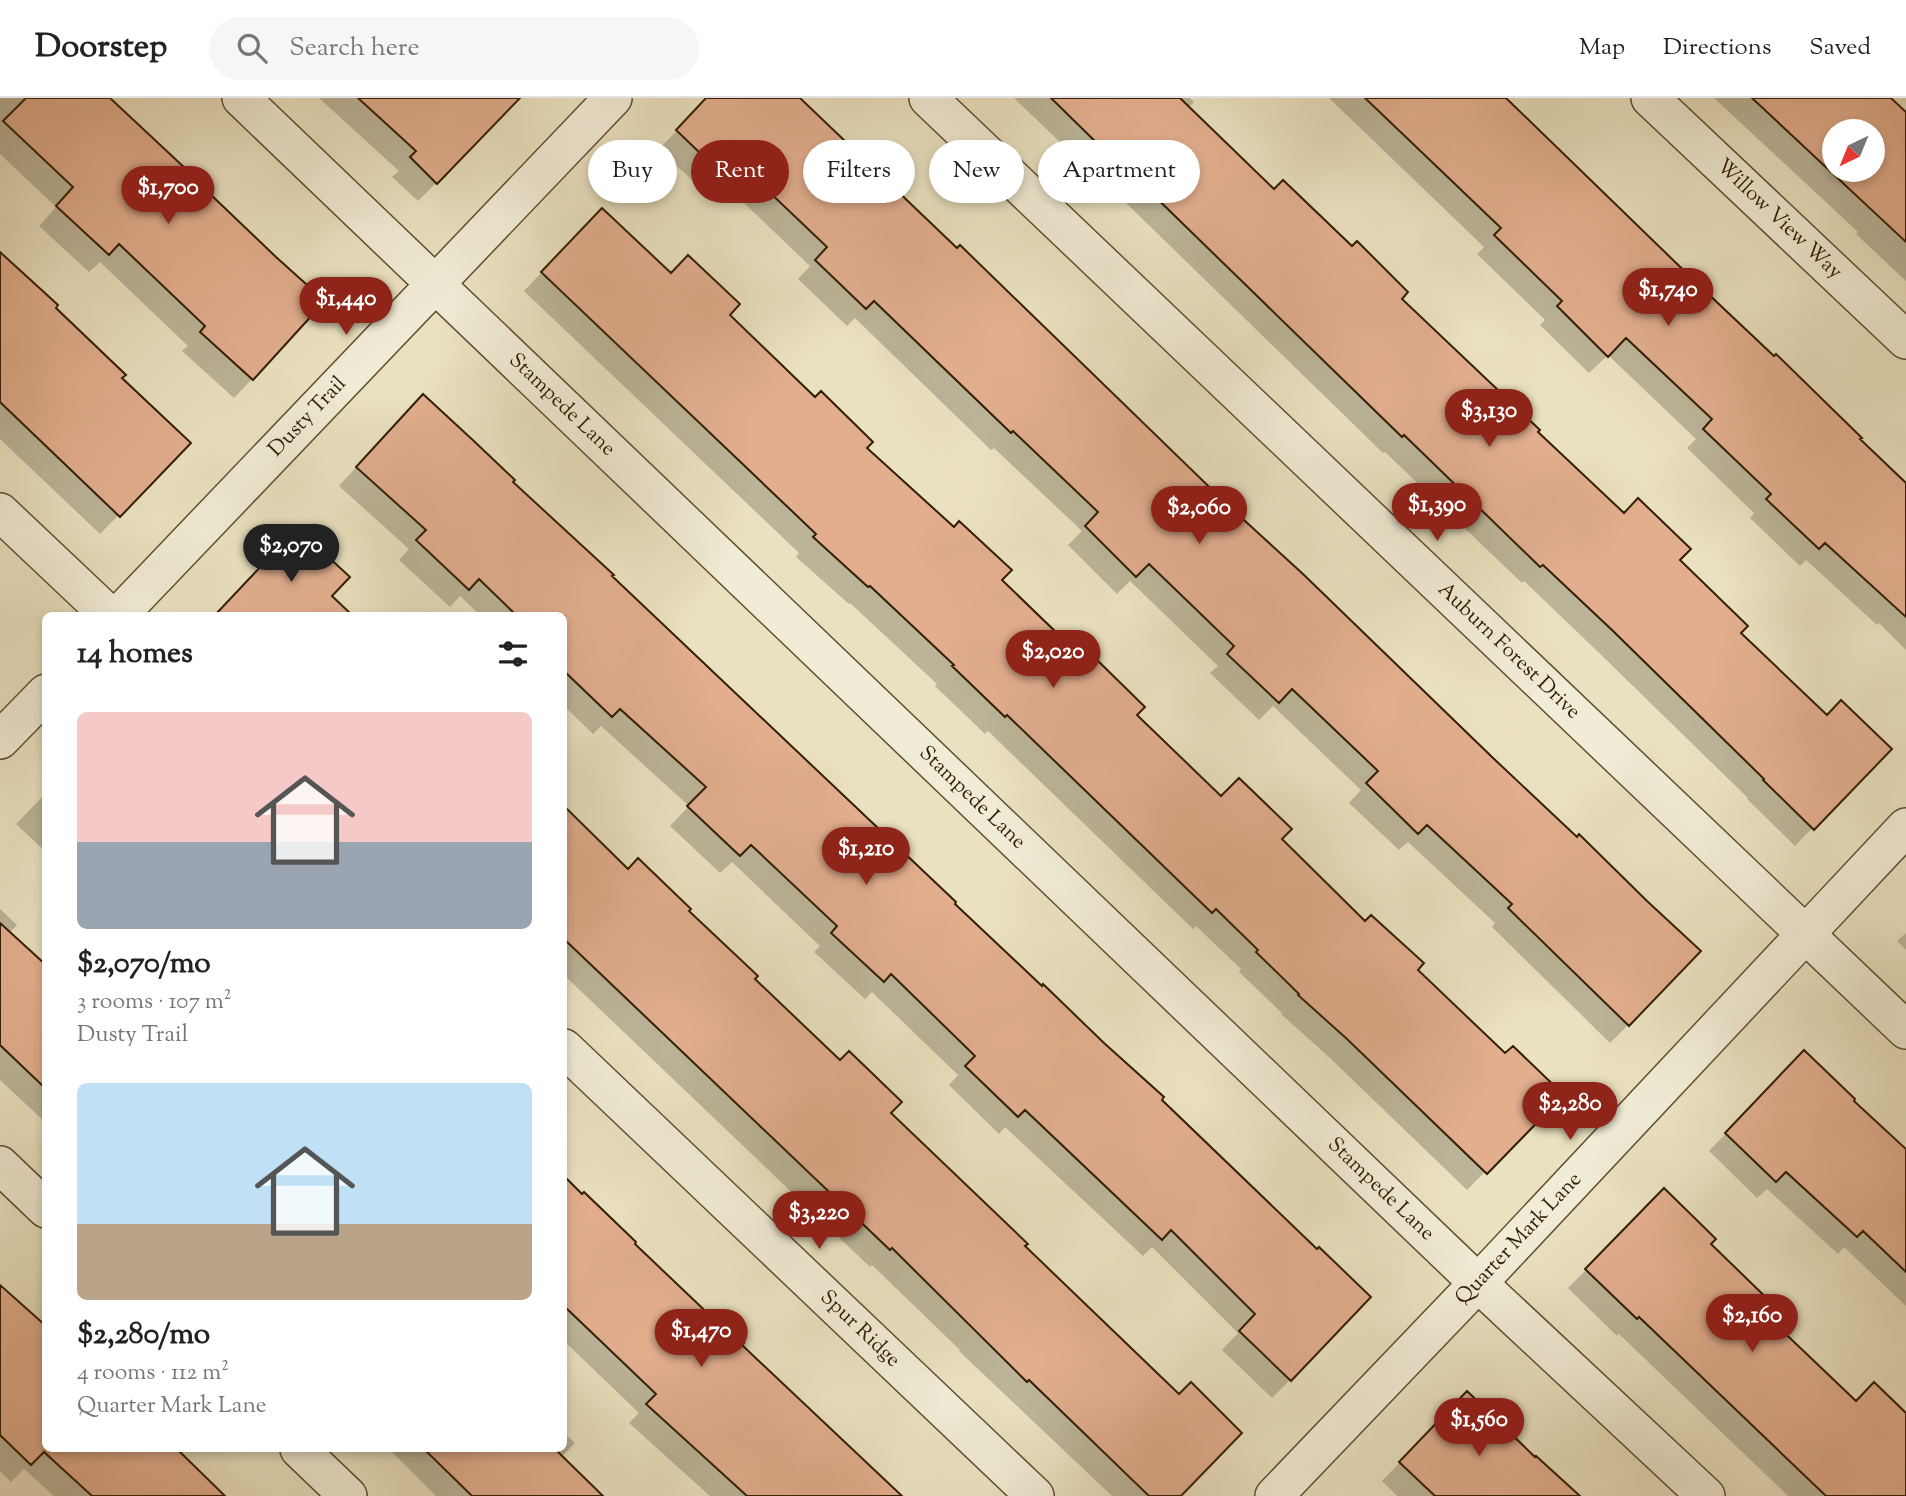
<!DOCTYPE html>
<meta charset="utf-8">
<style>
body{margin:0;font-family:"Sorts Mill Goudy",serif;background:#f6f6f6;color:#222;height:100vh;display:flex;flex-direction:column;font-size:26px;white-space:nowrap}
*{box-sizing:border-box;margin:0}
p{font-size:23px;color:#767676}
.icon{flex:none;width:38px;height:38px;fill:none;stroke:currentColor;stroke-width:2;stroke-linecap:round;stroke-linejoin:round}
.map{position:relative;flex:1;overflow:hidden}
.panel{position:absolute;left:42px;top:514px;width:525px;height:840px;display:flex;flex-direction:column;background:#fff;border-radius:10px;box-shadow:0 4px 10px #0003}
.panel>*{flex:none}
.top-card{position:absolute;left:588px;top:42px;width:665px;height:63px;display:flex;gap:14px}
.needle{width:46px;rotate:223deg}
.tools{position:absolute;left:1822px;top:21px;display:grid;gap:14px}
.tools a{display:grid;place-items:center;width:63px;height:63px;border-radius:50%;background:#fff;box-shadow:0 4px 10px #0003;font-size:35px}
.price{position:absolute;translate:-50% -60px;padding:0 16px;border-radius:24px;background:#8f2418;color:#fff;font-size:23px;line-height:46px;filter:drop-shadow(0 2px 4px #0008)}
.price::after{content:'';position:absolute;left:50%;top:42px;width:21px;height:16px;margin-left:-10px;background:inherit;clip-path:polygon(0 0,100% 0,50% 100%)}
.price.selected{background:#222;color:#fff}
ul{padding:0;list-style:none}
li{display:grid;align-content:center;gap:14px;height:371px;padding:0 35px}
li span{display:grid;place-items:center;height:217px;border-radius:10px;color:#555}
li>.icon{margin-inline-start:auto}
span .icon{width:126px;height:126px;fill:#fffc;stroke-width:1}
li b{font-size:30px}
h2{display:flex;justify-content:space-between;align-items:center;height:84px;padding:0 35px;font-size:30px}
.tag{padding:0 24px;border-radius:32px;background:#fff;box-shadow:0 4px 10px #0003;font-size:24px;line-height:63px}
.tag.selected{background:#8f2418;color:#fff}
header{display:flex;align-items:center;gap:42px;box-sizing:border-box;height:98px;padding:0 35px;background:#fff;border-bottom:2px solid #e0e0e0}
header strong{font-size:33px}
nav{display:flex;gap:38px;margin-inline-start:auto;font-size:24px}
.search{width:490px;height:63px;background:#f6f6f6;display:flex;align-items:center;gap:18px;box-sizing:border-box;padding:0 24px;border-radius:38px;color:#767676;font-size:26px}
.map>svg:first-child{display:block}
</style>
<header>
<strong>Doorstep</strong>
<div class="search"><svg class="icon" aria-label="search" viewBox="0 0 24 24"><circle cx="10" cy="10" r="6"/><path d="M15 15l6 6"/></svg>Search here</div>
<nav><a>Map</a><a>Directions</a><a>Saved</a></nav>
</header>
<div class="map">
<svg width="1906" height="1398" viewBox="0 0 1906 1398">
<rect width="100%" height="100%" fill="#eae1c0"/>
<filter id="stains"><feTurbulence type="fractalNoise" baseFrequency=".00286" numOctaves="4"/><feColorMatrix values="0 0 0 0 .2 0 0 0 0 .09 0 0 0 0 .02 0 0 0 .5 -.17"/></filter>
<radialGradient id="worn" r=".72"><stop offset=".6" stop-color="#630" stop-opacity="0"/><stop offset="1" stop-color="#630" stop-opacity=".3"/></radialGradient>
<!-- shadow -->
<path fill="#0003" fill-rule="evenodd" d="M0 0H107L252 281 234 300 182 253 188 248 100 164 89 174 39 128 56 109 0 56Z
M319 0H503L436 85 418 103 392 79 399 73Z
M708 0H797L1628 927 1610 945 1492 829 1495 825 1408 744 1399 752 1349 705 1361 692 1273 608 1259 622 1210 575 1218 568 1130 483 1117 496 1068 447 1082 433 994 350 991 352 855 220 847 228 798 181 810 168 722 84 709 98 659 51Z
M1014 0H1190L1194 4 1188 10 1274 94 1399 201 1624 418 1677 462 1738 535 1827 619 1889 651 1795 748 1747 701 1748 700 1594 550 1524 483 1522 485 1385 354 1383 355 1086 66 1084 67Z
M1329 0H1503L1906 387V552L1879 525 1877 527 1806 462 1800 468 1750 420 1754 415 1687 350 1696 341 1608 257 1589 275 1540 227 1545 222 1477 156 1484 149Z
M1714 0H1889L1906 17V183L1856 136 1858 134ZM1834 33H1872V72H1834Z
M584 130 670 177 727 217 1221 701 1280 742 1505 958 1561 997 1467 1092 1329 959 1281 916 1282 915 1239 874 1241 871 1196 828 1193 831 988 633 985 636 935 588 937 586 850 505 849 506 796 459 799 455 524 193Z
M0 166 53 210 120 280 189 345 100 436 0 341Z
M405 316 510 384 1159 1003 1290 1282 1272 1300 1222 1252 1238 1235 1152 1149 1143 1158 1005 1029 999 1036 949 987 958 977 872 894 865 901 814 854 820 848 732 764 720 775 670 728 689 708 601 628 593 636 564 608V518H481L460 498 450 509 399 462 409 451 339 388Z
M46 695V754L16 726Z
M564 711 627 774 687 813 753 881 1023 1149 1178 1398H1112L959 1253 960 1252 872 1167 870 1169 564 877Z
M0 811 17 827 9 835 46 870V1025L0 982Z
M1906 835V852L1897 843Z
M1787 972 1851 1003 1906 1054V1208L1844 1149 1838 1156 1767 1091 1757 1100 1709 1053Z
M564 1080 632 1146 898 1398H710L629 1325 639 1315 564 1243Z
M1664 1093 1768 1221 1856 1305 1906 1318V1398H1788L1619 1236 1617 1238 1568 1190Z
M0 1190 46 1351H172L221 1398H54L24 1371 11 1384 0 1373Z
M1448 1314 1535 1362 1578 1398H1397L1382 1383Z
M564 1335 575 1345 561 1359 601 1398H436L389 1351H564Z"/>
<!-- building -->
<path fill="#e2ae8e" stroke="#321e03" stroke-width="2" fill-rule="evenodd" d="M26 0H110L187 72 186 73 276 159 325 203 253 282 200 234 205 228 119 146 109 157 56 108 73 89 3 23Z
M358 0H520L437 86 410 59 416 53Z
M706 0H800L957 150 960 147 1233 412 1303 476 1492 659 1577 739 1579 736 1647 803 1701 853 1629 928 1508 810 1512 806 1427 727 1418 736 1366 685 1378 673 1292 591 1279 605 1227 556 1234 548 1149 466 1136 479 1085 428 1098 414 1013 333 1011 335 874 203 866 211 815 162 827 149 741 67 728 82 676 32Z
M1051 0H1180L1274 91 1283 82 1352 148 1357 143 1408 194 1402 201 1540 332 1538 334 1624 415 1638 400 1691 451 1680 462 1748 528 1741 535 1827 617 1841 602 1892 651 1814 732 1763 682 1764 681 1612 532 1543 467 1540 469 1404 337 1402 339 1104 49 1103 51Z
M1365 0H1506L1704 192 1774 258 1776 256 1862 340 1860 341 1906 385V519L1825 445 1819 451 1766 401 1771 396 1703 331 1712 321 1626 240 1608 259 1557 208 1562 203 1494 137 1501 130Z
M1752 0H1891L1906 14V144ZM1834 33H1872V72H1834Z
M602 110 671 175 688 157 740 206 730 217 815 299 821 293 873 344 867 350 954 429 959 423 1012 472 1002 482 1088 565 1094 559 1145 609 1137 617 1221 698 1239 680 1292 731 1282 741 1365 823 1371 817 1424 865 1418 872 1505 955 1513 948 1564 997 1487 1076 1347 941 1298 897 1299 896 1256 854 1258 852 1216 811 1212 815 1007 617 1005 619 952 568 954 567 870 488 868 489 813 439 816 436 541 174Z
M0 154 58 207 56 210 126 277 122 280 191 345 120 419 0 304Z
M423 296 476 345 515 382 513 384 614 477 612 478 956 804 955 806 1042 888 1043 886 1104 945 1164 999 1162 1002 1317 1151 1319 1149 1371 1199 1291 1283 1239 1233 1255 1216 1171 1132 1162 1142 1025 1012 1018 1019 965 968 975 958 891 876 884 884 831 835 837 828 751 747 740 758 687 708 706 689 620 611 612 619 564 573V518H517L479 481 469 492 416 442 426 432 356 369Z
M297 430 350 479 332 498 353 518H214Z
M564 708 628 771 638 760 691 811 689 813 758 878 755 881 840 962 849 953 902 1004 891 1015 1028 1146 1025 1148 1179 1296 1191 1284 1242 1335 1181 1398H1149L1029 1282 1027 1284 892 1150 890 1152 564 841Z
M0 825 46 867V991L0 947Z
M1804 952 1855 1001 1854 1003 1906 1051V1174L1863 1133 1857 1139 1786 1074 1776 1084 1725 1035Z
M564 1078 582 1096 584 1094 636 1144 635 1146 719 1226 722 1224 744 1245 742 1247 902 1398H747L646 1306 656 1296 564 1208Z
M1664 1090 1716 1141 1711 1146 1779 1212 1770 1221 1856 1303 1874 1284 1906 1315V1398H1826L1639 1219 1637 1221 1585 1171Z
M0 1187 46 1228V1351H177L225 1398H92L44 1354 31 1367 0 1337Z
M1467 1293 1535 1359 1536 1358 1580 1398H1435L1399 1364Z
M424 1351H555L603 1398H472Z"/>
<g fill="none" stroke-linecap="round" stroke-linejoin="round">
<defs>
<g id="minor">
<path id="s1" d="M241 0 1478 1185 1706 1398"/>
<path id="s2" d="M928 0 1906 932"/>
<path id="s3" d="M1650 0 1906 242"/>
<path d="M0 414 110 518"/>
<path id="s4" d="M118 518 613 0"/>
<path d="M0 642 46 595"/>
<path id="s5" d="M564 950 1035 1398"/>
<path d="M0 1067 46 1111"/>
<path d="M299 1351 348 1398"/>
<path id="s6" d="M1274 1398 1478 1185 1906 729"/>
</g>
</defs>
<!-- minor casing -->
<use href="#minor" stroke="#604f32" stroke-width="40"/>
<!-- minor -->
<use href="#minor" stroke="#f1ecd6" stroke-width="37"/>
</g>
<g text-anchor="middle" dominant-baseline="central" stroke-width="5" stroke-linejoin="round" paint-order="stroke">
<!-- street labels -->
<g font-size="21" fill="#321e03" stroke="#f1ecd6">
<text stroke="none"><textPath href="#s3" startOffset="177">Willow View Way</textPath></text>
<text stroke="none"><textPath href="#s1" startOffset="444">Stampede Lane</textPath></text>
<text stroke="none"><textPath href="#s4" startOffset="275">Dusty Trail</textPath></text>
<text stroke="none"><textPath href="#s2" startOffset="802">Auburn Forest Drive</textPath></text>
<text stroke="none"><textPath href="#s1" startOffset="1012">Stampede Lane</textPath></text>
<text stroke="none"><textPath href="#s1" startOffset="1578">Stampede Lane</textPath></text>
<text stroke="none"><textPath href="#s6" startOffset="355">Quarter Mark Lane</textPath></text>
<text stroke="none"><textPath href="#s5" startOffset="408">Spur Ridge</textPath></text>
</g>
</g>
<rect width="100%" height="100%" filter="url(#stains)"/>
<rect width="100%" height="100%" fill="url(#worn)"/>
</svg>
<div class="tools">
<a><svg class="needle" viewBox="-14 -14 28 28"><path d="M0-13l5 13h-10z" fill="#e53935"/><path d="M0 13l5-13h-10z" fill="#767676"/></svg></a>
</div>
<b class="price" style="left:168px;top:128px">$1,700</b>
<b class="price" style="left:1668px;top:230px">$1,740</b>
<b class="price" style="left:346px;top:239px">$1,440</b>
<b class="price" style="left:1489px;top:351px">$3,130</b>
<b class="price" style="left:1437px;top:445px">$1,390</b>
<b class="price" style="left:1199px;top:448px">$2,060</b>
<b class="price selected" style="left:291px;top:486px">$2,070</b>
<b class="price" style="left:1053px;top:592px">$2,020</b>
<b class="price" style="left:866px;top:789px">$1,210</b>
<b class="price" style="left:1570px;top:1044px">$2,280</b>
<b class="price" style="left:819px;top:1153px">$3,220</b>
<b class="price" style="left:1752px;top:1256px">$2,160</b>
<b class="price" style="left:701px;top:1271px">$1,470</b>
<b class="price" style="left:1479px;top:1360px">$1,560</b>
<div class="top-card">
<a class="tag">Buy</a>
<a class="tag selected">Rent</a>
<a class="tag">Filters</a>
<a class="tag">New</a>
<a class="tag">Apartment</a>
</div>
<section class="panel">
<h2>14 homes<svg class="icon" aria-label="filters" viewBox="0 0 24 24"><path d="M4 7h16M4 17h16"/><circle cx="9" cy="7" r="2"/><circle cx="15" cy="17" r="2"/></svg></h2>
<ul>
<li><span style="background:linear-gradient(#f6c9c9 60%,#9aa5b1 0)"><svg class="icon" aria-label="home" viewBox="0 0 24 24"><path d="M3 11l9-7 9 7M6 9v11h12V9"/></svg></span><div><b>$2,070/mo</b><p>3 rooms · 107 m²</p><p>Dusty Trail</p></div></li>
<li><span style="background:linear-gradient(#bfe0f5 65%,#b9a48a 0)"><svg class="icon" aria-label="home" viewBox="0 0 24 24"><path d="M3 11l9-7 9 7M6 9v11h12V9"/></svg></span><div><b>$2,280/mo</b><p>4 rooms · 112 m²</p><p>Quarter Mark Lane</p></div></li>
</ul>
</section>
</div>
